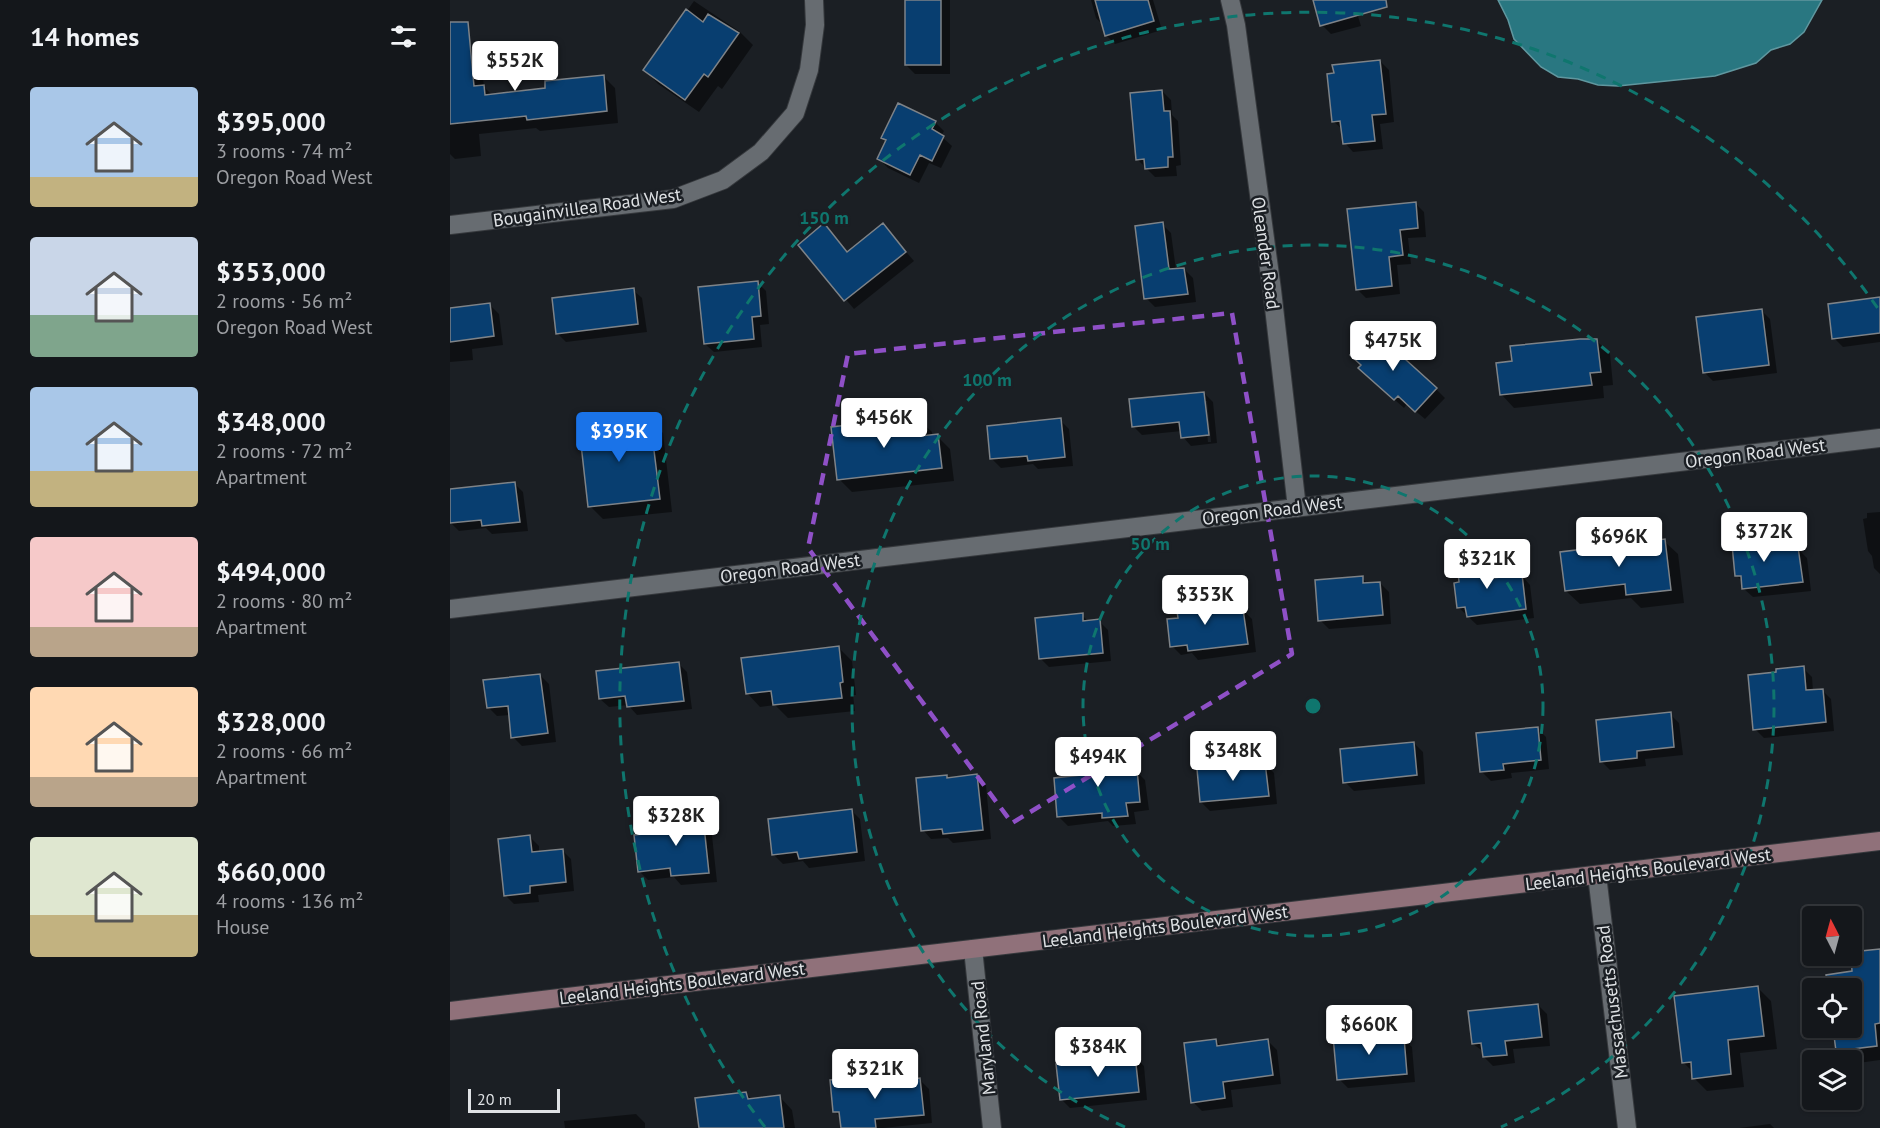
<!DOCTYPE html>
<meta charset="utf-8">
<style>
body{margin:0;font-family:"PT Sans",sans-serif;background:#1d2024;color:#f1f3f6;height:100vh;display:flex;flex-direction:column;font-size:22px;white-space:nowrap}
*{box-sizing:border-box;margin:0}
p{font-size:20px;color:#9d9fa3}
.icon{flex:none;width:33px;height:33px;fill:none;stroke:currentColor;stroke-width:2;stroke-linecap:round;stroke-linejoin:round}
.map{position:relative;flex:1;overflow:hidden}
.panel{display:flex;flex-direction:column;background:#14171b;width:450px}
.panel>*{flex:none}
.needle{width:39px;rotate:354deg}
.controls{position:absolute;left:1352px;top:906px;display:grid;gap:12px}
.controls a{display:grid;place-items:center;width:60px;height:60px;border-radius:6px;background:#14171b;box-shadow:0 2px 4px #0004,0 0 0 2px #33363a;font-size:30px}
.scale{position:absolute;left:18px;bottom:15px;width:92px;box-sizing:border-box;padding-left:6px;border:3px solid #dfe2e5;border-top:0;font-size:16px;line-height:21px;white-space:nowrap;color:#dfe2e5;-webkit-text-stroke:4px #1b1f24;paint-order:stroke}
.price{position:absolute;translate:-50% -51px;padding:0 14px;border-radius:6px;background:#fff;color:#222;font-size:20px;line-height:39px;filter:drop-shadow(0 2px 3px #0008)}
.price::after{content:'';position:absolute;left:50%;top:36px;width:18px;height:14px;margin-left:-9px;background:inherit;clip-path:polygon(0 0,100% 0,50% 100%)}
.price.selected{background:#1a73e8;color:#fff}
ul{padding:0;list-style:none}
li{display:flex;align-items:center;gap:18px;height:150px;padding:0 30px}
li span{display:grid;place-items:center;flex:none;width:168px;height:120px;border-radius:6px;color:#555}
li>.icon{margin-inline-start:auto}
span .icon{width:72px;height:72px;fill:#fffc;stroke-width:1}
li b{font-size:26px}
h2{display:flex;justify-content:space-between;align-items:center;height:72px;padding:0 30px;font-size:26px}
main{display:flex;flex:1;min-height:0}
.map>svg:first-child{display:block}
</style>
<main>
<section class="panel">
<h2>14 homes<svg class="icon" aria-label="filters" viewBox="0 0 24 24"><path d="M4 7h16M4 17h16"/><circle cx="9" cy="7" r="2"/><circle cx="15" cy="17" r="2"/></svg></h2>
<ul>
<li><span style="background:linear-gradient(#a9c7e8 75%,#c2b280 0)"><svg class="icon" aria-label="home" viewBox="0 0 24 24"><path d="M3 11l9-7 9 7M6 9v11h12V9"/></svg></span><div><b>$395,000</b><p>3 rooms · 74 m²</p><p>Oregon Road West</p></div></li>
<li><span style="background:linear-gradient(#c9d6e8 65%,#7fa58c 0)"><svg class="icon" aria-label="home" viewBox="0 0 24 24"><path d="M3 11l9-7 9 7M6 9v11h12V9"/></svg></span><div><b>$353,000</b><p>2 rooms · 56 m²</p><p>Oregon Road West</p></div></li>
<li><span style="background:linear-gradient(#a9c7e8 70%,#c2b280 0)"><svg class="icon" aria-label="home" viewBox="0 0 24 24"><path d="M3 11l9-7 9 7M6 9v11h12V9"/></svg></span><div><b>$348,000</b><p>2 rooms · 72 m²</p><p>Apartment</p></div></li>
<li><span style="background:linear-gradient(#f6c9c9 75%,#b9a48a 0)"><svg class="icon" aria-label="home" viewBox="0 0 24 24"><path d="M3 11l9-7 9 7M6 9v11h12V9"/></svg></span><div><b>$494,000</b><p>2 rooms · 80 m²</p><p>Apartment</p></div></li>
<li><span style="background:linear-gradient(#ffd9b3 75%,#b9a48a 0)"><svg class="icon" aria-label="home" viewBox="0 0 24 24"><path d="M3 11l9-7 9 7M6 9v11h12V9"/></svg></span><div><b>$328,000</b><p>2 rooms · 66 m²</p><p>Apartment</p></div></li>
<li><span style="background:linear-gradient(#dfe7d0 65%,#c2b280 0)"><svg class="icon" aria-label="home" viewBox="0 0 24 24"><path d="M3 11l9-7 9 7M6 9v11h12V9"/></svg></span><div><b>$660,000</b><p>4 rooms · 136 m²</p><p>House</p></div></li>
</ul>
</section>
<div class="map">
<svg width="1430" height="1128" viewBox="0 0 1430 1128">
<rect width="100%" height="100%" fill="#1b1f24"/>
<!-- water -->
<path fill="#297781" stroke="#60979f" stroke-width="1.5" d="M1048 0H1372L1354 32 1340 44 1321 50 1306 63 1265 76 1168 86 1148 85 1128 79 1108 77 1091 67 1064 39 1058 20Z"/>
<!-- shadow -->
<path fill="#0007" fill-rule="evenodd" d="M456 0H500V74H465L456 65Z
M641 0H703L712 30 665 44 656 35 654 26 646 18Z
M865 0H903L911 26 881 34 872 25Z
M244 1 290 32 303 45 272 89 268 86 249 112 208 84 195 70Z
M20 57 32 69 34 87 42 95 97 90 153 76 165 88 168 123 90 131 86 128 29 134 31 156 5 159 0 154V59Z
M930 61 939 70 944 122 930 124 933 149 903 152 895 143 893 130 883 121Z
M712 91 721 100 722 115 728 121 731 165 726 166 727 176 705 177 687 159Z
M485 122 494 131 491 136 502 146 491 168 479 163 469 183 438 168 429 159 437 142 433 138Z
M965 203 974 212 976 237 958 238 961 264 947 265 950 294 916 298 907 289Z
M712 224 721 233 726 270 734 269 743 278 746 302 705 307 696 298Z
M374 225 398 253 433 225 464 261 404 309 350 245Z
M307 282 316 291 319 324 310 325 312 347 264 352 255 344Z
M183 290 192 298 197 332 116 342 107 333Z
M1430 299V342L1393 347 1384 338Z
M40 305 49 314 53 345 22 349 23 360 0 362V309Z
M1311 310 1320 319 1327 373 1263 381 1254 372Z
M1146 340 1160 354 1163 385 1153 386 1154 398 1064 408 1051 394 1063 363Z
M919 377 986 389 995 398 975 419 957 404 954 408Z
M754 393 763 402 767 443 741 446 733 437 732 431 692 435 683 426ZM754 401H757L761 442H758Z
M200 419 213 433 222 512 153 519 140 506Z
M468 419 482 432V436H487L500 449 504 481 402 492 389 479Z
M610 420 619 429 623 466 588 469 583 464 551 468 542 459Z
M64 483 73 492 78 531 42 534 36 528 9 531 0 522V490Z
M1430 512V574L1424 568 1422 556 1418 551 1413 519 1417 518V513Z
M1308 532 1317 541 1318 553 1348 549 1357 558 1361 591 1303 597 1294 589 1293 582 1286 575Z
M1214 541 1228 554 1234 603 1191 608 1181 598 1130 604 1116 591Z
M1034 559 1043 568 1045 579 1072 576 1080 585 1084 618 1027 625 1008 607 1011 583Z
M912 578 918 584 930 583 939 592 941 624 879 629 870 620Z
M752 595 761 604 763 614 793 610 802 619 806 652 748 660 742 653 731 655 722 646 730 619Z
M632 615 639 622 649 621 658 630 661 661 599 667 590 658Z
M388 647 402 661 406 695H403L405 711 338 718 325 705 310 707 297 693Z
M228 663 237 672 242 709 187 715 178 705 159 707 150 699Z
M1353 668 1362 677 1363 691 1372 690 1381 699 1384 731 1314 738 1305 729Z
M90 675 99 684 106 742 72 746 63 737 60 715 47 716 38 707Z
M1220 714 1229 723 1233 755 1195 759 1196 766 1160 770 1151 761Z
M1087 728 1096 737 1099 769 1061 773 1062 778 1041 781 1032 772Z
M964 743 973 752 975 784 904 791 895 782Z
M670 750 679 759 680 772 686 771 695 780 699 810 684 812 686 824 663 826 658 821 618 826 609 817 641 776Z
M815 764 824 773 827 804 760 811 751 802Z
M527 776 536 785 541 839 503 843 498 838 481 839 473 830 496 777 498 779Z
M251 808 260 817 267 882 231 885 224 877 198 880 189 871 232 832Z
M401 810 410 819 415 861 359 868 353 861 333 864 324 855Z
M80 837 89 846V853L112 850 121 859 124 891 88 895 89 902 64 904 55 895Z
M1430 950V1060L1401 1064V1060H1397L1387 1050 1385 1036 1377 1028H1401V988H1371L1370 977 1403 973 1401 953Z
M1308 988 1321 1001 1327 1049 1290 1053 1294 1087 1257 1091 1244 1078 1243 1072 1233 1062Z
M1088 1005 1097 1014 1100 1046 1063 1049 1065 1063 1043 1066 1034 1057V1052L1023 1044Z
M920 1033 928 1041 953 1039 962 1047 965 1082 898 1088 889 1079Z
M766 1040 772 1047 818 1041 827 1050 831 1084 781 1090 783 1107 752 1111 743 1102Z
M685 1057 694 1066 697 1100 620 1108 611 1099Z
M435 1076 442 1083 470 1080 479 1089 482 1123 433 1128H392L391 1118 385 1112Z
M296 1093 302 1100 329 1096 342 1110 345 1128H250Z
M186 1114 195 1123V1128H115L114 1121Z
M1320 1124 1324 1128H1289Z"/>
<!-- building -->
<path fill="#083e70" stroke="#7e8388" stroke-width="1.5" d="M455 0H491V65H455Z
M645 0H698L704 21 655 36Z
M863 0H936L937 7 870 26Z
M236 9 253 22 258 14 289 33 258 77 254 74 235 100 193 70Z
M0 22H18L24 86 34 85 35 95 95 88V81L154 75 157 111 77 120 76 116 0 124Z
M930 60 936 114 922 115 925 141 893 144 890 121 882 122 877 74 884 73 882 65Z
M712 90 714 111H720L723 157H718V167L695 169 694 159 686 160 680 93Z
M448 103 486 121 482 129 494 136 482 161 470 155 460 175 427 159 436 140 431 138Z
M966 202 968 228 950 230 953 255 939 257 942 286 906 290 897 209Z
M713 222 719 269 734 268 738 294 694 299 685 226Z
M374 223 397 252 433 223 456 252 394 301 348 245Z
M308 281 311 316 302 317 304 339 254 344 248 287Z
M184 288 188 324 106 334 102 298Z
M1430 297V333L1382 339 1378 304Z
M40 303 44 336 0 342V308Z
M1312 309 1319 365 1253 373 1246 317Z
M919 333 931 343 934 340 987 388 965 412 948 396 944 400 908 368 911 365 900 355Z
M1130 339H1147L1151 372 1140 373 1142 385 1050 395 1046 363 1062 361 1060 346Z
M754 392 759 435 731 438 729 422 682 427 679 399Z
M469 417 471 436 488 434 492 468 387 480 381 427Z
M200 418 210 499 138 507 129 426Z
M611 418 615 457 578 461 577 456 540 459 537 426Z
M65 482 70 522 32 526 31 520 0 523V489Z
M1308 531 1311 552 1348 547 1353 582 1292 589 1291 576H1285L1281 534Z
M1215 539 1221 590 1176 595 1175 584 1115 591 1110 552Z
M1035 558 1037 579 1072 574 1076 609 1017 617 1015 607 1007 608 1004 583 1009 582 1007 561Z
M913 576V583L930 582 933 615 868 621 865 580Z
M753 593 756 614 793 609 798 644 738 651 737 645 720 647 717 619 728 618 725 597Z
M633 613V621L650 619 653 653 589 659 585 618Z
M389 646 393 682 390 683 392 698 323 705 321 691 296 694 291 658Z
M229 662 234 701 177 707 175 696 149 699 146 671Z
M1354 666 1356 690 1373 689 1376 722 1303 730 1298 675 1326 672V669Z
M90 674 98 733 61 738 58 706 37 708 33 680Z
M1221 712 1224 747 1187 751V758L1150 762 1146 720Z
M1088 727 1091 760 1053 764 1054 770 1030 772 1026 733Z
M964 742 967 775 893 783 890 749Z
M671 748 673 771 687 769 690 802 676 803 678 816 652 818V813L607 817 604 778 640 774 637 752Z
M815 762 819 796 750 802 747 769Z
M527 774 533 830 493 834 492 829 471 831 466 778 497 775V778Z
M252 807 259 873 221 876 220 868 188 872 184 835 230 830 228 809Z
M402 809 407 852 349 859 347 852 322 855 318 819Z
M80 835 82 852 113 849 116 882 80 886V893L54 896 48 839Z
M1430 949V1023L1425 1024 1427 1046 1386 1051 1383 1028H1401V988H1378L1376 975 1402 971 1401 952Z
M1308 986 1314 1036 1278 1040 1281 1074 1242 1079 1241 1062 1232 1063 1224 996Z
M1088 1004 1092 1037 1055 1041 1057 1055 1033 1057 1031 1043 1022 1044 1018 1011Z
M921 1032 922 1040 954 1037 957 1074 887 1080 883 1036Z
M766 1039 767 1046 818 1039 823 1075 773 1082 775 1098 741 1103 734 1043Z
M685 1055 689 1092 610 1100 606 1064Z
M436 1075 437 1082 470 1078 474 1115 425 1119 426 1128H391L389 1112H383L380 1080Z
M296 1092 298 1099 330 1095 334 1128H249L245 1098Z"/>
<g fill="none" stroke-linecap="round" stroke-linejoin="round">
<defs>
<path id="street" d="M780 0 786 25 822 290 847 508
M0 225 223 199 273 180 311 152 345 113 359 70 365 25 364 0
M0 609 1430 438
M1147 875 1177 1128
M523 949 542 1128"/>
<path id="secondary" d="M0 1011 1430 841"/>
</defs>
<!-- street casing -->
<use href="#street" stroke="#36393d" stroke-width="20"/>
<!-- secondary casing -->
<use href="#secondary" stroke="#36393d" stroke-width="20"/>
<!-- street -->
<use href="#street" stroke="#676c71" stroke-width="18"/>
<!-- secondary -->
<use href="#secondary" stroke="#90717a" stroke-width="18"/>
</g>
<!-- marked area -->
<path fill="none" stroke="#8f50c7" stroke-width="4.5" stroke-dasharray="12 8" stroke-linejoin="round" d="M782 313 842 654 562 823 358 548 398 354Z"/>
<!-- distance rings -->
<g fill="none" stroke="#0f766e" stroke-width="3" stroke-dasharray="10 8">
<circle cx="863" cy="706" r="230"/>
<path d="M675 1127A461 461 0 1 1 1051 1127"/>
<path d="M315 1127A691 691 0 1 1 1429 310"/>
</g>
<g text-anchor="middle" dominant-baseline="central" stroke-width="5" stroke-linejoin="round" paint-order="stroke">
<!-- street labels -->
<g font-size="18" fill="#dfe2e5" stroke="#1b1f24">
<text transform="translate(137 207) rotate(-8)">Bougainvillea Road West</text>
<text transform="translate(816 253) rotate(82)">Oleander Road</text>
<text transform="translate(1305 453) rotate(-7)">Oregon Road West</text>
<text transform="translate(822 510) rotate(-7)">Oregon Road West</text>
<text transform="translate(340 568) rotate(-7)">Oregon Road West</text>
<text transform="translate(1198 869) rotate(-7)">Leeland Heights Boulevard West</text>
<text transform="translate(715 926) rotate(-7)">Leeland Heights Boulevard West</text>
<text transform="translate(232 983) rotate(-7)">Leeland Heights Boulevard West</text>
<text transform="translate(1162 1002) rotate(-97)">Massachusetts Road</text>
<text transform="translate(533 1038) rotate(-96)">Maryland Road</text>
</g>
</g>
<circle cx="863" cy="706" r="9" fill="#0f766e" stroke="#1b1f24" stroke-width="3"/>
<g font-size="18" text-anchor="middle" font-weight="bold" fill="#0f766e" stroke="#1b1f24" stroke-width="5" stroke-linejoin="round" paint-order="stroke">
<text x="374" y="224">150 m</text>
<text x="537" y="386">100 m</text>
<text x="700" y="550">50 m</text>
</g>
</svg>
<div class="controls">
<a><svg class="needle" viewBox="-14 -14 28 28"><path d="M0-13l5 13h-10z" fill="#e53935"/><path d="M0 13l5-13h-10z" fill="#9d9fa3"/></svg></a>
<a><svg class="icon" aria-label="locate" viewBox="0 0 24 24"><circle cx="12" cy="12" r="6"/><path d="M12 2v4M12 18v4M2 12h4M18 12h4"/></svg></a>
<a><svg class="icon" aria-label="layers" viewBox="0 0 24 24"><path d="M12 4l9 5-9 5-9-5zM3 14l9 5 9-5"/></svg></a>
</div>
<div class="scale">20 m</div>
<b class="price" style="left:65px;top:92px">$552K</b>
<b class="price" style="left:943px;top:372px">$475K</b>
<b class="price" style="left:434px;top:449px">$456K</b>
<b class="price selected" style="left:169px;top:463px">$395K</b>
<b class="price" style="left:1314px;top:563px">$372K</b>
<b class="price" style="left:1169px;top:568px">$696K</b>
<b class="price" style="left:1037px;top:590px">$321K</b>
<b class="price" style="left:755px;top:626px">$353K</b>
<b class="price" style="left:783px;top:782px">$348K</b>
<b class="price" style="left:648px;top:788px">$494K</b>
<b class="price" style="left:226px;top:847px">$328K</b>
<b class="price" style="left:919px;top:1056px">$660K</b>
<b class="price" style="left:648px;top:1078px">$384K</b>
<b class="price" style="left:425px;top:1100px">$321K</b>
</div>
</main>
